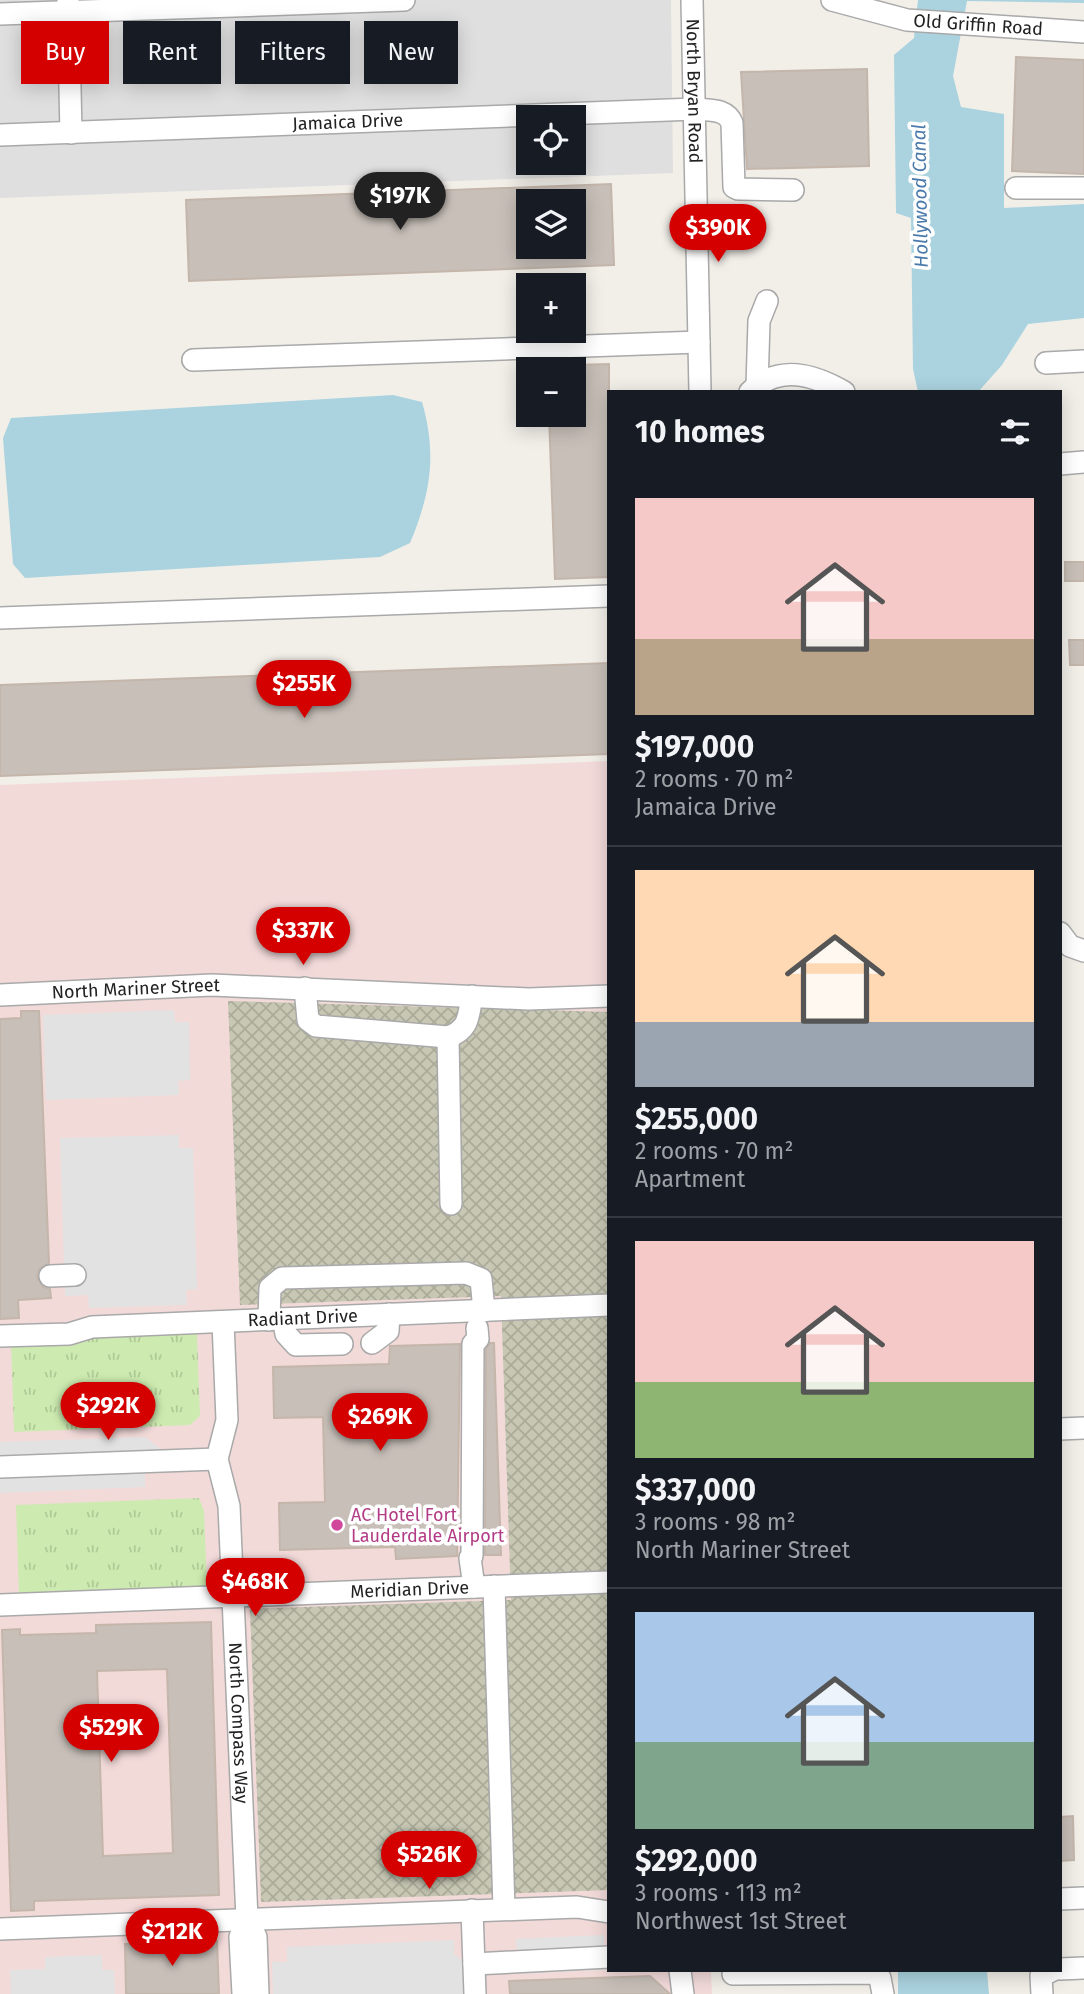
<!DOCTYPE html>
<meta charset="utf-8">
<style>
body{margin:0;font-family:"Fira Sans",sans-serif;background:#20242c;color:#f1f3f6;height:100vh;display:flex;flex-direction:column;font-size:26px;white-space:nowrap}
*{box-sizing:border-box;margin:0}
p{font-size:23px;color:#9ea1a6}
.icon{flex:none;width:38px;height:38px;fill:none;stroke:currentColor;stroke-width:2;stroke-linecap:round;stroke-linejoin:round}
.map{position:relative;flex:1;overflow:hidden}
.sheet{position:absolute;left:607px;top:390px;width:455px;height:1582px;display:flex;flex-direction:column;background:#171b24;border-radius:0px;box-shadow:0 4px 18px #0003}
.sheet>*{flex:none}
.hud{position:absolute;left:21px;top:21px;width:481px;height:63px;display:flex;gap:14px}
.fabs{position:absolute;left:516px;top:105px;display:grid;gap:14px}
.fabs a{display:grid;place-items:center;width:70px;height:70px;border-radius:0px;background:#171b24;box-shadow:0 4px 18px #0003;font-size:35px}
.price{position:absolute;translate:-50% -60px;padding:0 16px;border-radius:24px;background:#d40000;color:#fff;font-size:23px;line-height:46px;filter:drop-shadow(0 2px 4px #0008)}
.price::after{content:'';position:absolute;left:50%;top:42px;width:21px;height:16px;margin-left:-10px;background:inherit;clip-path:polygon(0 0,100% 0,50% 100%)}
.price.active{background:#222;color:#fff}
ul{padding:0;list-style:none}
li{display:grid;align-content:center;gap:14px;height:371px;padding:0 28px}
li+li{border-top:2px solid #363941}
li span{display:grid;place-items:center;height:217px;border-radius:0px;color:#555}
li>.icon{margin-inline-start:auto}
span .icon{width:126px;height:126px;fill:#fffc;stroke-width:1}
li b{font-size:30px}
h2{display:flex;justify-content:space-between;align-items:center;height:84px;padding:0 28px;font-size:30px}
.pill{padding:0 24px;border-radius:0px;background:#171b24;box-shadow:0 4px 18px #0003;font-size:24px;line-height:63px}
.pill.active{background:#d40000;color:#fff}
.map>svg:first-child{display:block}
</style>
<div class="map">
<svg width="1084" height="1994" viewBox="0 0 1084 1994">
<defs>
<pattern id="construction-cross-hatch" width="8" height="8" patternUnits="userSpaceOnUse" patternTransform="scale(1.75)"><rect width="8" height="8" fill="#c7c7b4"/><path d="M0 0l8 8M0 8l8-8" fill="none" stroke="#abab9a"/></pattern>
<pattern id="grass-tufts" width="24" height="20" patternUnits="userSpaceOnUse" patternTransform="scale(1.75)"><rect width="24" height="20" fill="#cdebb0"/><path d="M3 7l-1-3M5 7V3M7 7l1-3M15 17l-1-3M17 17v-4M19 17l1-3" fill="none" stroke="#b0c997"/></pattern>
</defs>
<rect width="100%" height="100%" fill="#f2efe9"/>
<!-- residential -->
<path fill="#e0dfdf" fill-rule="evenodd" d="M0 0H671L673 173 0 198ZM528 117H574V163H528Z"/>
<!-- commercial -->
<path fill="#f2dad9" d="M609 761V1970L711 1971 712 1994H0V785Z"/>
<!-- construction -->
<path fill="url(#construction-cross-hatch)" d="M228 1001 609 1012V1890L261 1902 250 1609 511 1600 501 1296 240 1305Z"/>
<!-- grass -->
<path fill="url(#grass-tufts)" d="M197 1334 200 1416 190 1425 14 1432 11 1341Z
M199 1498 204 1511 207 1588 19 1595 16 1505Z"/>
<!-- parking -->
<path fill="#e2e2e2" d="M174 1010 175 1022H189L190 1080 178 1081 179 1095 46 1100 43 1015Z
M179 1135V1148H193L197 1289 186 1290 187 1305 89 1308 88 1295 65 1296 60 1138Z
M145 1437 162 1450 163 1472 145 1473V1487L0 1493V1442Z
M604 1935 605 1970 518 1974 516 1939Z
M454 1940V1954L485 1979V1994H273L272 1962H287V1947Z
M102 1955V1970H114L115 1994H11L10 1970 45 1969V1957Z"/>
<!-- water -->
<path fill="#aad3df" d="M918 0H1084V3L967 1 953 76 961 107 1004 114V208L1084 204V318L1028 324 1002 365 978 392H918L913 369 911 218 896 213 894 55 914 38Z
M393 395 422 402C437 454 431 493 410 543L380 557 25 578 13 564 3 438 11 418Z
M898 1971H987L989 1994H898Z"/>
<!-- building -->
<path fill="#c7bfb8" stroke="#c4b6ab" stroke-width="2" fill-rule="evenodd" d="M1016 57 1084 60V174L1012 171Z
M867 69 869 166 747 169 741 72Z
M611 184 614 265 189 281 186 200ZM528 201H574V247H528Z
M609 364V577L555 579 549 415H574V365Z
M1065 562H1084V581H1065Z
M1069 640H1084V665H1070Z
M609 663V754L0 776V685Z
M21 1011H39L49 1263 39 1269 37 1277 43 1287 50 1289 51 1298 18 1300 19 1318 0 1319V1019L21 1018Z
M490 1343H494L501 1555H485L486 1349Z
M460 1344 457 1556 396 1559 395 1547 280 1550 279 1503 325 1502 323 1417 274 1418 273 1367 389 1364 390 1346Z
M211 1622 219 1895 34 1901V1910L11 1911 2 1630 20 1629V1635L96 1633V1625ZM167 1669 173 1853 103 1856 97 1671Z
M1073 1816 1074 1860 1060 1861V1817Z
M217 1941 219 1994H126L125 1944Z
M650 1976 670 1994H510L509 1981Z"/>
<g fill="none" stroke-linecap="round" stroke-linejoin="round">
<defs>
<g id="minor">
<path d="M68 0 71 133"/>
<path id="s1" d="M692 0 700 392"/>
<path id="s2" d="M832 0 907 20 1084 32"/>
<path d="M0 14 404 0"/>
<path id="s3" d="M0 135 695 109C710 111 726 108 732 123L734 187 738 189 793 190"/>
<path d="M1016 188H1084"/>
<path d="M193 360 699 342"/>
<path d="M1046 363 1084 361"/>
<path d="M757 386 759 321 767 301"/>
<path d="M750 392C779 364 813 374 844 392"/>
<path d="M1060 464 1084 462"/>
<path d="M0 618 609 596"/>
<path d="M1060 933 1070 946 1084 951"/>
<path d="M305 988 308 1020 316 1026 448 1037C470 1029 468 1016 472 996"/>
<path id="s4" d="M0 995 212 985 529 999 609 996"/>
<path d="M448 1037 451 1204"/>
<path d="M50 1276 75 1275"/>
<path d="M283 1319 286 1334 296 1345 342 1344"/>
<path d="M269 1320 270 1288 282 1278 466 1273 481 1279 484 1311"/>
<path id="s5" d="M223 1322 227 1420 217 1459 229 1506 247 1919 240 1937 243 1994"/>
<path id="s6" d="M0 1336 69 1334 92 1327 609 1305"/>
<path d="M372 1343 388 1331 389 1314"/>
<path d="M1060 1429 1084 1428"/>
<path d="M0 1467 217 1459"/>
<path d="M494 1586 504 1909"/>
<path d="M474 1587 470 1558 472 1556 473 1344 478 1339 477 1328"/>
<path id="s7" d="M0 1605 609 1582"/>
<path d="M1060 1899 1084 1898"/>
<path d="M472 1910 475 1994"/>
<path d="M247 1919 256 1937 258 1994"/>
<path d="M0 1929 577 1907 609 1912"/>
<path d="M474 1964 609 1957"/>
<path d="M1060 1969 1084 1968"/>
<path d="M680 1970 683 1994"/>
<path d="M733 1974 874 1973 880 1978 883 1994"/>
<path d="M1042 1994 1041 1976 1053 1970"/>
</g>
</defs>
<!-- minor casing -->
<use href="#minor" stroke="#a9a9a9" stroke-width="24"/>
<!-- minor -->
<use href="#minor" stroke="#fff" stroke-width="21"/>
</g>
<!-- markers -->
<circle fill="#d1479c" stroke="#fff" stroke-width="2.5" cx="337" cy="1525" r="7"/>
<g text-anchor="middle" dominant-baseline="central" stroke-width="7" stroke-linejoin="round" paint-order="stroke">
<!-- street labels -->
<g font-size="18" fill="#222" stroke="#fff">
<text stroke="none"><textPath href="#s2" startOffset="149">Old Griffin Road</textPath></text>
<text stroke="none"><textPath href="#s1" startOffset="91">North Bryan Road</textPath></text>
<text stroke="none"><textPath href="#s3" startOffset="348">Jamaica Drive</textPath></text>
<text stroke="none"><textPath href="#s4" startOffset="136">North Mariner Street</textPath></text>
<text stroke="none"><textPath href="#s6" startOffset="304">Radiant Drive</textPath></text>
<text stroke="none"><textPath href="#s7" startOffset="410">Meridian Drive</textPath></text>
<text stroke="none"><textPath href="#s5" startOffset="404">North Compass Way</textPath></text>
</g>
<!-- hotel labels -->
<g font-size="18" fill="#b23c85" stroke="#fff" text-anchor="start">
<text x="351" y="1515">AC Hotel Fort<tspan x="351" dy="21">Lauderdale Airport</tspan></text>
</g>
<!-- water labels -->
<g font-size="19" font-style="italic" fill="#4a7aab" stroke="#fff">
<text transform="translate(920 196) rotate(-91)">Hollywood Canal</text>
</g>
</g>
</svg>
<div class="fabs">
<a><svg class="icon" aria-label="locate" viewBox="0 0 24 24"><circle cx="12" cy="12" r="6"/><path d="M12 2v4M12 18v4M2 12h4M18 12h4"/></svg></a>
<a><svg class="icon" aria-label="layers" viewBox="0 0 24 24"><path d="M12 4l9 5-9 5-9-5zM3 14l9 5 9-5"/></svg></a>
<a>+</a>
<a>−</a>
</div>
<b class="price active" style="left:400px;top:232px">$197K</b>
<b class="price" style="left:718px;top:264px">$390K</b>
<b class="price" style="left:304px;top:720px">$255K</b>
<b class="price" style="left:303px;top:967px">$337K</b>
<b class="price" style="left:108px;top:1442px">$292K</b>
<b class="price" style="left:380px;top:1453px">$269K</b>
<b class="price" style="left:255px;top:1618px">$468K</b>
<b class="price" style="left:111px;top:1764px">$529K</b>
<b class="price" style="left:429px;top:1891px">$526K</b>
<b class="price" style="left:172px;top:1968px">$212K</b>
<div class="hud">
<a class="pill active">Buy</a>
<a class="pill">Rent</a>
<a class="pill">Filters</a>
<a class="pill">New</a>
</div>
<section class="sheet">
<h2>10 homes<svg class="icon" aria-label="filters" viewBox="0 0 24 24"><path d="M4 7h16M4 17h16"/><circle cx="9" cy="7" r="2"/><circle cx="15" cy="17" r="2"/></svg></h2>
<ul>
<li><span style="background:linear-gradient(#f6c9c9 65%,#b9a48a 0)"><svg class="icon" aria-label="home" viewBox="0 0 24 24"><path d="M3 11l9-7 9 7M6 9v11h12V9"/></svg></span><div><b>$197,000</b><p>2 rooms · 70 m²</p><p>Jamaica Drive</p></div></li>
<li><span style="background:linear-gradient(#ffd9b3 70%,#9aa5b1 0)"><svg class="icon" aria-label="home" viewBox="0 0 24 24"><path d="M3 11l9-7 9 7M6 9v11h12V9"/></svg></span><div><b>$255,000</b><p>2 rooms · 70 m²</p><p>Apartment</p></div></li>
<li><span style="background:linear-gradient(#f6c9c9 65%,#8fb573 0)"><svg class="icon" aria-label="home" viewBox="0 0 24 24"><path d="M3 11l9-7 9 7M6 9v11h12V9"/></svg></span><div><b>$337,000</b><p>3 rooms · 98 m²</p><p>North Mariner Street</p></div></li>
<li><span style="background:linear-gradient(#a9c7e8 60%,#7fa58c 0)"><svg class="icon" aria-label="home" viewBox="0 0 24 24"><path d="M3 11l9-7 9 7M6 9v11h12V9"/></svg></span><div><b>$292,000</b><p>3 rooms · 113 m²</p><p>Northwest 1st Street</p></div></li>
</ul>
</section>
</div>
